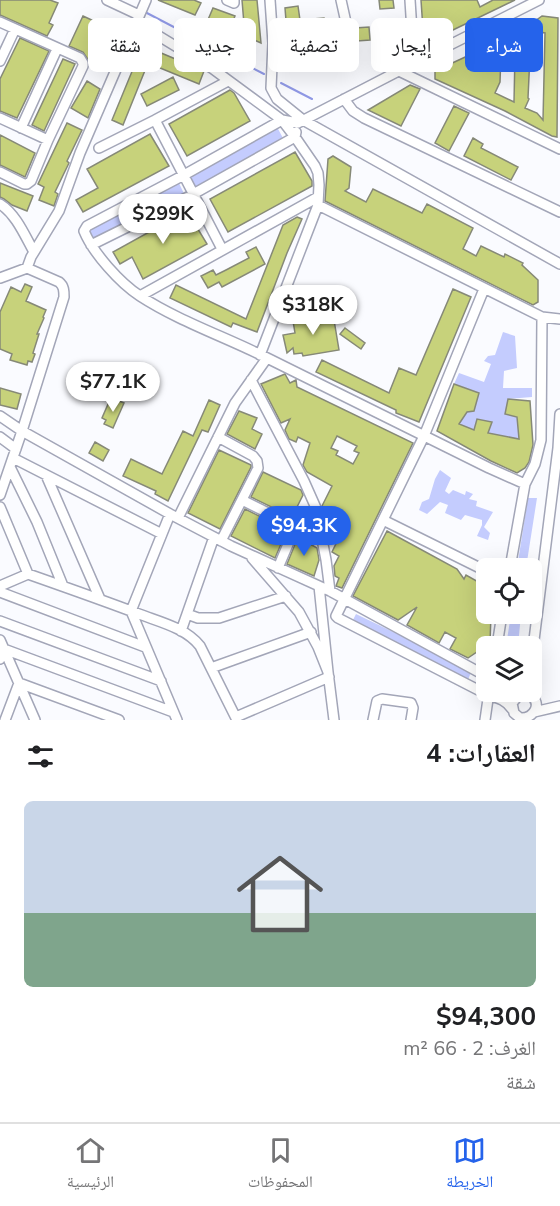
<!DOCTYPE html>
<html lang="ar">
<meta charset="utf-8">
<style>
body{margin:0;font-family:"Nunito Sans","Noto Naskh Arabic",sans-serif;background:#f6f6f6;color:#202124;direction:rtl;height:100vh;display:flex;flex-direction:column;font-size:22px;white-space:nowrap}
*{box-sizing:border-box;margin:0}
p{font-size:20px;color:#757577}
.icon{flex:none;width:33px;height:33px;fill:none;stroke:currentColor;stroke-width:2;stroke-linecap:round;stroke-linejoin:round}
.map{position:relative;height:720px;overflow:hidden;direction:ltr}
.drawer{display:flex;flex-direction:column;background:#fff;flex:1}
.drawer>*{flex:none}
.top-card{position:absolute;left:18px;top:18px;width:525px;height:54px;direction:rtl;display:flex;gap:12px}
.controls{position:absolute;left:476px;top:558px;display:grid;gap:12px}
.controls a{display:grid;place-items:center;width:66px;height:66px;border-radius:9px;background:#fff;box-shadow:0 6px 24px #0002;font-size:30px}
.price{position:absolute;translate:-50% -51px;padding:0 14px;border-radius:21px;background:#fff;color:#222;font-size:20px;line-height:39px;filter:drop-shadow(0 2px 3px #0008)}
.price::after{content:'';position:absolute;left:50%;top:36px;width:18px;height:14px;margin-left:-9px;background:inherit;clip-path:polygon(0 0,100% 0,50% 100%)}
.price.selected{background:#2563eb;color:#fff}
ul{padding:0;list-style:none}
li{display:grid;align-content:center;gap:12px;height:318px;padding:0 24px}
li+li{border-top:2px solid #e0e0e0}
li span{display:grid;place-items:center;height:186px;border-radius:9px;color:#555}
li>.icon{margin-inline-start:auto}
span .icon{width:108px;height:108px;fill:#fffc;stroke-width:1}
li b{font-size:26px}
h2{display:flex;justify-content:space-between;align-items:center;height:72px;padding:0 24px;font-size:26px}
.chip{padding:0 21px;border-radius:9px;background:#fff;box-shadow:0 6px 24px #0002;font-size:21px;line-height:54px}
.chip.selected{background:#2563eb;color:#fff}
.tabs{display:flex;justify-content:space-around;align-items:center;height:84px;border-top:2px solid #e0e0e0;background:#fff;font-size:16px;color:#757577}
.tabs a{display:grid;justify-items:center;gap:3px}
.tabs .selected{color:#2563eb}
.map>svg:first-child{display:block}
</style>
<div class="map">
<svg width="560" height="720" viewBox="0 0 560 720">
<rect width="100%" height="100%" fill="#fafbff"/>
<!-- green -->
<path fill="#c4ccfe" d="M277 127 284 140 197 192 188 174Z
M178 181 186 198 92 242 86 230Z
M503 332 515 336 517 368 504 371 503 388H532V397L508 399 505 414 517 417 519 439 488 433 492 422 477 420 474 430 459 424 467 412 474 411 478 393 454 384 459 373 484 382 491 364 484 361 488 356 495 355Z
M440 470 451 478 445 491 449 494 453 490 465 495 466 491 473 494 469 499 477 501 476 506 493 512 484 527 490 533 488 540 477 536 482 525V520L465 515 461 520 445 513 448 505 440 502 427 514 419 510 422 502 429 499 435 479Z
M528 498H537L526 568H517Z
M356 614 472 670 467 682 352 622Z
M511 614H521L518 646H506Z"/>
<g fill="none" stroke-linecap="round" stroke-linejoin="round">
<!-- stream -->
<path stroke="#9099e6" stroke-width="2" d="M145 12 264 74
M281 83 312 99"/>
</g>
<!-- building -->
<path fill="#c7d27b" stroke="#868977" stroke-width="1.5" fill-rule="evenodd" d="M0 0H50L58 3 49 23 53 25 47 36 0 15Z
M158 0H194L201 3 195 15Z
M242 0H257L261 43 245 36Z
M379 0H393L394 8 380 9Z
M421 0H477L480 7 493 0H515L424 44Z
M298 6 300 20 324 18 325 31 287 33 285 8Z
M213 8 235 16 229 31 207 22Z
M83 16 120 33 111 53 115 55 109 69 89 61 83 52 69 46Z
M542 16 558 18 557 137 552 136 505 111 435 79V71L476 52 487 44 495 42 500 37 508 35 515 29 524 27 526 24 535 21ZM533 31 545 33 543 120 537 113 525 108 529 99 528 98 530 55 515 54 514 102 495 93 500 82 501 53 492 52Z
M369 27 370 40 357 41 355 28Z
M395 34 396 47 382 48 381 35Z
M20 38 49 51 17 118 0 111V79Z
M145 40 156 44 154 50 204 71 199 84 148 63 123 125 112 120Z
M63 59 75 64 44 131 32 125Z
M173 77 179 90 147 106 141 94Z
M87 81 100 89 88 118 71 108Z
M410 85 420 89 401 126 368 110Z
M230 90 234 93 250 121 187 156 169 124Z
M454 106 469 113 449 151 435 143Z
M67 123 82 130 67 161 69 163 55 192 58 194 54 206 39 200 44 187 38 184Z
M150 134 169 166 83 212 76 200 98 188 87 169Z
M0 135 35 153 25 177 0 165Z
M473 138 483 144 481 148 518 167 511 180 464 156Z
M295 152 312 181V186L228 232 210 199Z
M333 156 351 167 349 188 345 191 366 202 373 189 422 213 427 204 473 228 463 249 476 256 481 246 504 257 505 254 523 263 522 265 538 280V302L533 305 325 201 328 159Z
M0 183 33 196 27 211 12 205 4 199 0 197Z
M187 211 207 244 143 279 132 257 120 264 113 252Z
M297 217 302 219 287 253 257 332 233 323 231 327 170 298 176 285 246 319 283 225Z
M256 247 265 264 222 287 219 282 208 288 201 276 213 270 216 275 226 270 249 258 246 252Z
M25 284 32 287 26 301 46 310 43 317 44 318 37 334H39L33 353 35 354 32 362 28 361 27 365 10 360 12 354 0 349V312L11 287 21 292Z
M453 289 471 297 419 422 396 413V410L316 372 322 360 389 393 399 368 416 375Z
M333 314 339 350 303 356 302 353 294 354 293 348 287 353 283 335 295 333 293 321Z
M345 328 365 343 361 349 340 334Z
M285 374 290 383 296 380 297 387 413 443 342 588 336 586 339 578 335 576 334 566 339 556 332 552 344 527 325 518 322 506 332 486 307 472 303 465 310 443 298 437 296 442 289 439 285 430 290 419 281 423 261 384ZM337 436 357 446 354 451 359 453 353 464 336 455 338 451 331 448Z
M454 384 479 393 474 411 467 412 459 424 474 430 477 419 492 422 488 433 519 439 517 417 505 414 508 399 530 401 533 445 529 462 525 468 517 473 491 461 437 431Z
M0 388 21 394 17 409 0 405Z
M114 399 124 403 113 428 104 424 106 420 102 418 109 402 113 403Z
M209 400 220 405 208 432 202 430 168 501 155 494 156 491 123 476 131 459 162 474 183 431 193 436Z
M239 411 257 418 252 429 262 434 255 449 227 434Z
M95 442 109 450 103 461 89 453Z
M219 450 251 465V467L220 529 188 513Z
M263 472 301 490 303 495 292 517 251 497Z
M245 509 287 530 275 558 231 536Z
M387 531 457 569 464 579 466 575 480 583H486V614H491L490 643 468 658 450 649 456 638 445 632 439 643 407 625 417 607 398 620 353 596Z
M298 537 317 548 319 560 314 576 287 564Z"/>
<g fill="none" stroke-linecap="round" stroke-linejoin="round">
<defs>
<path id="minor" d="M107 0 139 15
M227 0 234 3V0
M270 0 273 43 271 88 277 99 303 120 560 264
M410 0 414 63
M0 22 80 58 83 63V66L48 140 31 181 27 184H24L0 172
M149 30 213 69 282 120 295 137 315 166 318 173 319 185 318 205 260 355
M273 43 351 45 341 0
M0 61 15 29
M399 71 560 149
M344 99 353 111 364 118 560 212
M0 118 48 140
M155 120 222 249
M21 128 57 49
M99 148 155 120 228 81
M0 204C16 214 25 236 34 252
M318 205 542 317 560 319
M91 245 188 197 295 137 296 132
M27 268 31 257 59 211 80 153 146 0
M0 278 27 268 59 282C64 286 64 291 64 297L22 431 0 495
M484 289 424 436 336 616 338 618 488 695C498 698 506 700 512 709
M140 296 318 197
M251 380 304 481 316 508 326 560 330 591
M0 416 22 431 170 514 231 546 330 591 486 676
M0 437 16 449
M218 437 253 456 257 461 258 468 221 541
M13 458 162 534
M10 467 37 522 63 586
M46 475 100 599
M525 484 489 468C412 430 336 392 259 354 220 335 177 320 140 296 120 283 93 253 84 231L87 226 184 175 282 120 298 123 414 63 539 0
M242 500 292 525 294 530 278 568
M0 507 28 574
M170 514 131 611 177 720
M178 518 235 403 267 358
M383 520 486 571
M252 558 299 612 318 647 328 672
M510 568 525 484 535 464 541 440 542 317
M0 586 28 574C65 587 102 600 139 614 160 622 186 628 200 646L237 720
M319 586 328 672 334 720
M0 592 145 647
M187 614 198 618H219L286 596
M0 621 161 681
M181 631 214 537
M0 640 35 720
M497 646 502 614
M0 659 4 649 173 712
M211 668 311 632
M506 692C508 693 513 695 515 695 521 696 524 692 530 695 543 703 534 719 520 718L514 713 512 703 518 696
M531 696 533 648 558 448 560 414
M534 712 560 706
M236 717 329 677
M5 720 19 683 119 720
M373 720 377 701 382 699 411 703 413 708 411 720
M485 720 489 692"/>
</defs>
<!-- minor casing -->
<use href="#minor" stroke="#a3a6b8" stroke-width="12"/>
<!-- minor -->
<use href="#minor" stroke="#fff" stroke-width="9"/>
</g>
</svg>
<div class="controls">
<a><svg class="icon" aria-label="locate" viewBox="0 0 24 24"><circle cx="12" cy="12" r="6"/><path d="M12 2v4M12 18v4M2 12h4M18 12h4"/></svg></a>
<a><svg class="icon" aria-label="layers" viewBox="0 0 24 24"><path d="M12 4l9 5-9 5-9-5zM3 14l9 5 9-5"/></svg></a>
</div>
<b class="price" style="left:163px;top:245px">$299K</b>
<b class="price" style="left:313px;top:336px">$318K</b>
<b class="price" style="left:113px;top:413px">$77.1K</b>
<b class="price selected" style="left:304px;top:557px">$94.3K</b>
<div class="top-card">
<a class="chip selected">شراء</a>
<a class="chip">إيجار</a>
<a class="chip">تصفية</a>
<a class="chip">جديد</a>
<a class="chip">شقة</a>
</div>
</div>
<section class="drawer">
<h2>العقارات: 4<svg class="icon" aria-label="filters" viewBox="0 0 24 24"><path d="M4 7h16M4 17h16"/><circle cx="9" cy="7" r="2"/><circle cx="15" cy="17" r="2"/></svg></h2>
<ul>
<li><span style="background:linear-gradient(#c9d6e8 60%,#7fa58c 0)"><svg class="icon" aria-label="home" viewBox="0 0 24 24"><path d="M3 11l9-7 9 7M6 9v11h12V9"/></svg></span><div><b>$94,300</b><p>الغرف: 2 · 66 m²</p><p>شقة</p></div></li>
</ul>
</section>
<nav class="tabs">
<a class="selected"><svg class="icon" aria-label="map" viewBox="0 0 24 24"><path d="M3 6l6-2 6 2 6-2v14l-6 2-6-2-6 2zM9 4v14M15 6v14"/></svg>الخريطة</a>
<a><svg class="icon" aria-label="saved" viewBox="0 0 24 24"><path d="M7 4h10v16l-5-4-5 4z"/></svg>المحفوظات</a>
<a><svg class="icon" aria-label="home" viewBox="0 0 24 24"><path d="M3 11l9-7 9 7M6 9v11h12V9"/></svg>الرئيسية</a>
</nav>
